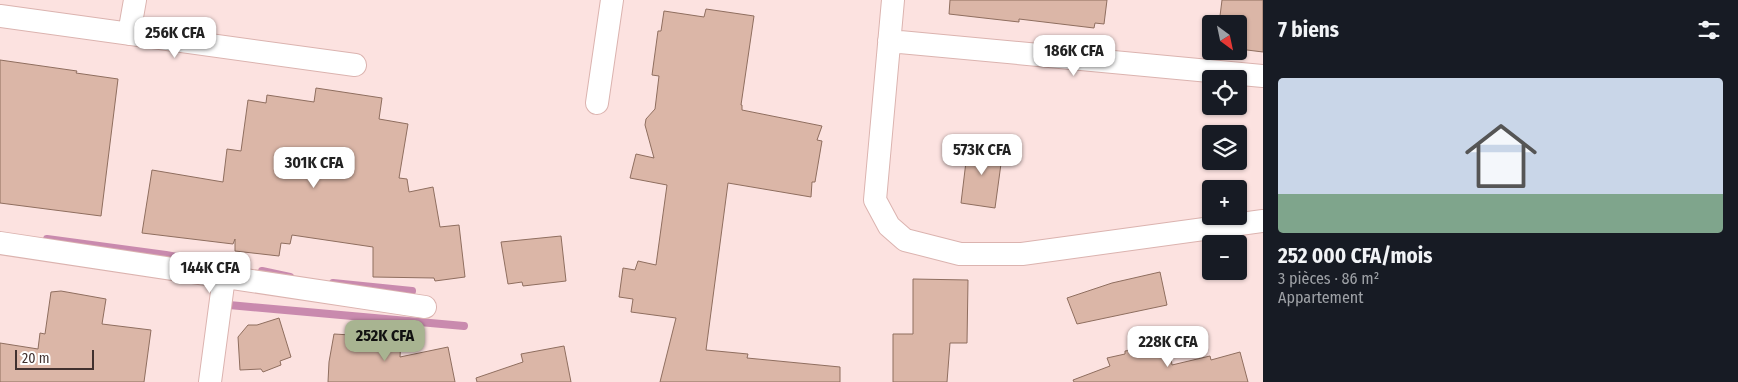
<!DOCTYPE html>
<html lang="fr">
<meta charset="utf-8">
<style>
body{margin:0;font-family:"Fira Sans Condensed",sans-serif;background:#20242c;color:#f1f3f6;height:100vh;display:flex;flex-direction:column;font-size:19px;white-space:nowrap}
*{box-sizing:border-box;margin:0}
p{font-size:16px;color:#9ea1a6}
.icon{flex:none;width:28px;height:28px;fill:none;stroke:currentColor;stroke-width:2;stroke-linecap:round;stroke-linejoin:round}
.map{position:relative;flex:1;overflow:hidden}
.drawer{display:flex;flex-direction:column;background:#171b24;width:475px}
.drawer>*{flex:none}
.needle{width:32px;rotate:147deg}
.tools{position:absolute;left:1202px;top:15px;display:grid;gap:10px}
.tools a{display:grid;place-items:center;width:45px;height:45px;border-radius:5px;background:#171b24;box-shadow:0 1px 4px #0004;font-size:25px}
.scale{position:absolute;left:15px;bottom:12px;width:79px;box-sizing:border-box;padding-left:5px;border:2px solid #41312f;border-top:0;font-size:14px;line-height:18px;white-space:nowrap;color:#41312f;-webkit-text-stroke:4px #fff;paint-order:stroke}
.price{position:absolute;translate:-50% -42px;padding:0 11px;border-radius:10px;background:#fff;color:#222;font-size:16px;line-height:32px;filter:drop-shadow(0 1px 2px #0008)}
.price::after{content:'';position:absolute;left:50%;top:30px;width:15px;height:11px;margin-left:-8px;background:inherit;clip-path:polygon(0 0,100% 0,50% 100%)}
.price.active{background:#a8b491;color:#111}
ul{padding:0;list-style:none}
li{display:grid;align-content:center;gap:10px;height:265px;padding:0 15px}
li span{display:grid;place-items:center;height:155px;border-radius:5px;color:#555}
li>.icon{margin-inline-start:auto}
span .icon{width:90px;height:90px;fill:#fffc;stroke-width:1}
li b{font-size:21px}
h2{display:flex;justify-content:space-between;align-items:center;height:60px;padding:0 15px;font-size:21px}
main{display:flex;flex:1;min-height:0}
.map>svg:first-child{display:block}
</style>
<main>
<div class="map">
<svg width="1263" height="382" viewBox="0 0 1263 382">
<rect width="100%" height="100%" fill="#fce2e0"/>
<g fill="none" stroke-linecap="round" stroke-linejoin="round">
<!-- stream -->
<path stroke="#c98aae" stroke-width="8" d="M47 239 166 255 216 264
M262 271 290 277
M333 283 412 291
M229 305 464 326"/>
</g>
<!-- building -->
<path fill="#dbb6a7" stroke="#8f6e5f" d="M950 0H1107L1104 24 1095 23 1094 28 1019 19V22L949 14Z
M1222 0H1263V52L1239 49V24H1219Z
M706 9 754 16 741 105H742V110L822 126 817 140 822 141 815 182H812L811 197 728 183 706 350 748 354 747 358 840 367V382H660L676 318 631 312 633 299 619 297 623 268 635 270 638 261 656 265 667 185 630 178 636 154 654 158 645 125 646 119 655 109 659 76 652 75 658 31H661L664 11 704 17Z
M0 60 77 71 76 73 118 79 101 216 0 203Z
M316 88 382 98 379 119 408 124 399 178 407 179 409 192 433 187 440 227 459 225 465 277 435 281 434 278 373 277V247L292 235 290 244 281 243 279 256 235 251V239L233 244 142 233 152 170 223 182 227 149 241 151 248 100 266 103 267 95 314 102Z
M968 145 1003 149 995 208 961 203Z
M561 236 566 281 523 286 522 282 508 284 501 242Z
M1160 272 1167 305 1077 324 1067 298 1112 283Z
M913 279 968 280 967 343H950L947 382H893V334H913Z
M61 291 106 299 102 324 151 330 144 382H0V343L38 349 40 333 45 334 51 292Z
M279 318 291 357 280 361 281 365 263 372 261 369 240 370 238 337 248 325H257Z
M334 334 401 338 400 357 448 347 455 382H328L329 362Z
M1169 344 1172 365 1210 356 1211 360 1240 352 1248 382H1074L1073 380 1110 366 1107 358 1125 354V351Z
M564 346 571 382H477L476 378 523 362 521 354Z"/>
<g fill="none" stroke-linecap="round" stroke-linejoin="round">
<defs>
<path id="street" d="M893 0 875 200 889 226 905 240 960 254H1022L1263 221
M0 16 355 65
M129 34 135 0
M889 41 1263 76
M597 103 612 0
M0 243 425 307
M210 382 224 277"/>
</defs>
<!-- street casing -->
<use href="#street" stroke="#dbb3af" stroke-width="24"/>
<!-- street -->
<use href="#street" stroke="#fff" stroke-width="22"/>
</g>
</svg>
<div class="tools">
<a><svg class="needle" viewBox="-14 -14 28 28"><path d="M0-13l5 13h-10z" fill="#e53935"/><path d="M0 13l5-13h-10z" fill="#9ea1a6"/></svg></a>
<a><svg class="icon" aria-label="locate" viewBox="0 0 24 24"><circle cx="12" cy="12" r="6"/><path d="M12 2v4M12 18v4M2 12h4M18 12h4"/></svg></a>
<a><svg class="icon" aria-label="layers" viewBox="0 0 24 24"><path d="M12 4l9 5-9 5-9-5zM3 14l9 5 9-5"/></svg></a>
<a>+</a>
<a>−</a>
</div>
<div class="scale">20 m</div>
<b class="price" style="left:175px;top:59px">256K CFA</b>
<b class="price" style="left:1074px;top:77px">186K CFA</b>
<b class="price" style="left:982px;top:176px">573K CFA</b>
<b class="price" style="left:314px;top:189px">301K CFA</b>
<b class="price" style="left:210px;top:294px">144K CFA</b>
<b class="price active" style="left:385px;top:362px">252K CFA</b>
<b class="price" style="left:1168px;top:368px">228K CFA</b>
</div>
<section class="drawer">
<h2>7 biens<svg class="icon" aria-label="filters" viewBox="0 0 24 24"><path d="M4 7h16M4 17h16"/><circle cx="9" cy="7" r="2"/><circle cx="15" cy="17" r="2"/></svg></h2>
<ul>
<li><span style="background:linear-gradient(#c9d6e8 75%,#7fa58c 0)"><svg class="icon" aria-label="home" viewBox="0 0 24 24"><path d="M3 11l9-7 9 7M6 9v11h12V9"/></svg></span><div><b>252 000 CFA/mois</b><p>3 pièces · 86 m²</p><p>Appartement</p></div></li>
</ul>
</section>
</main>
